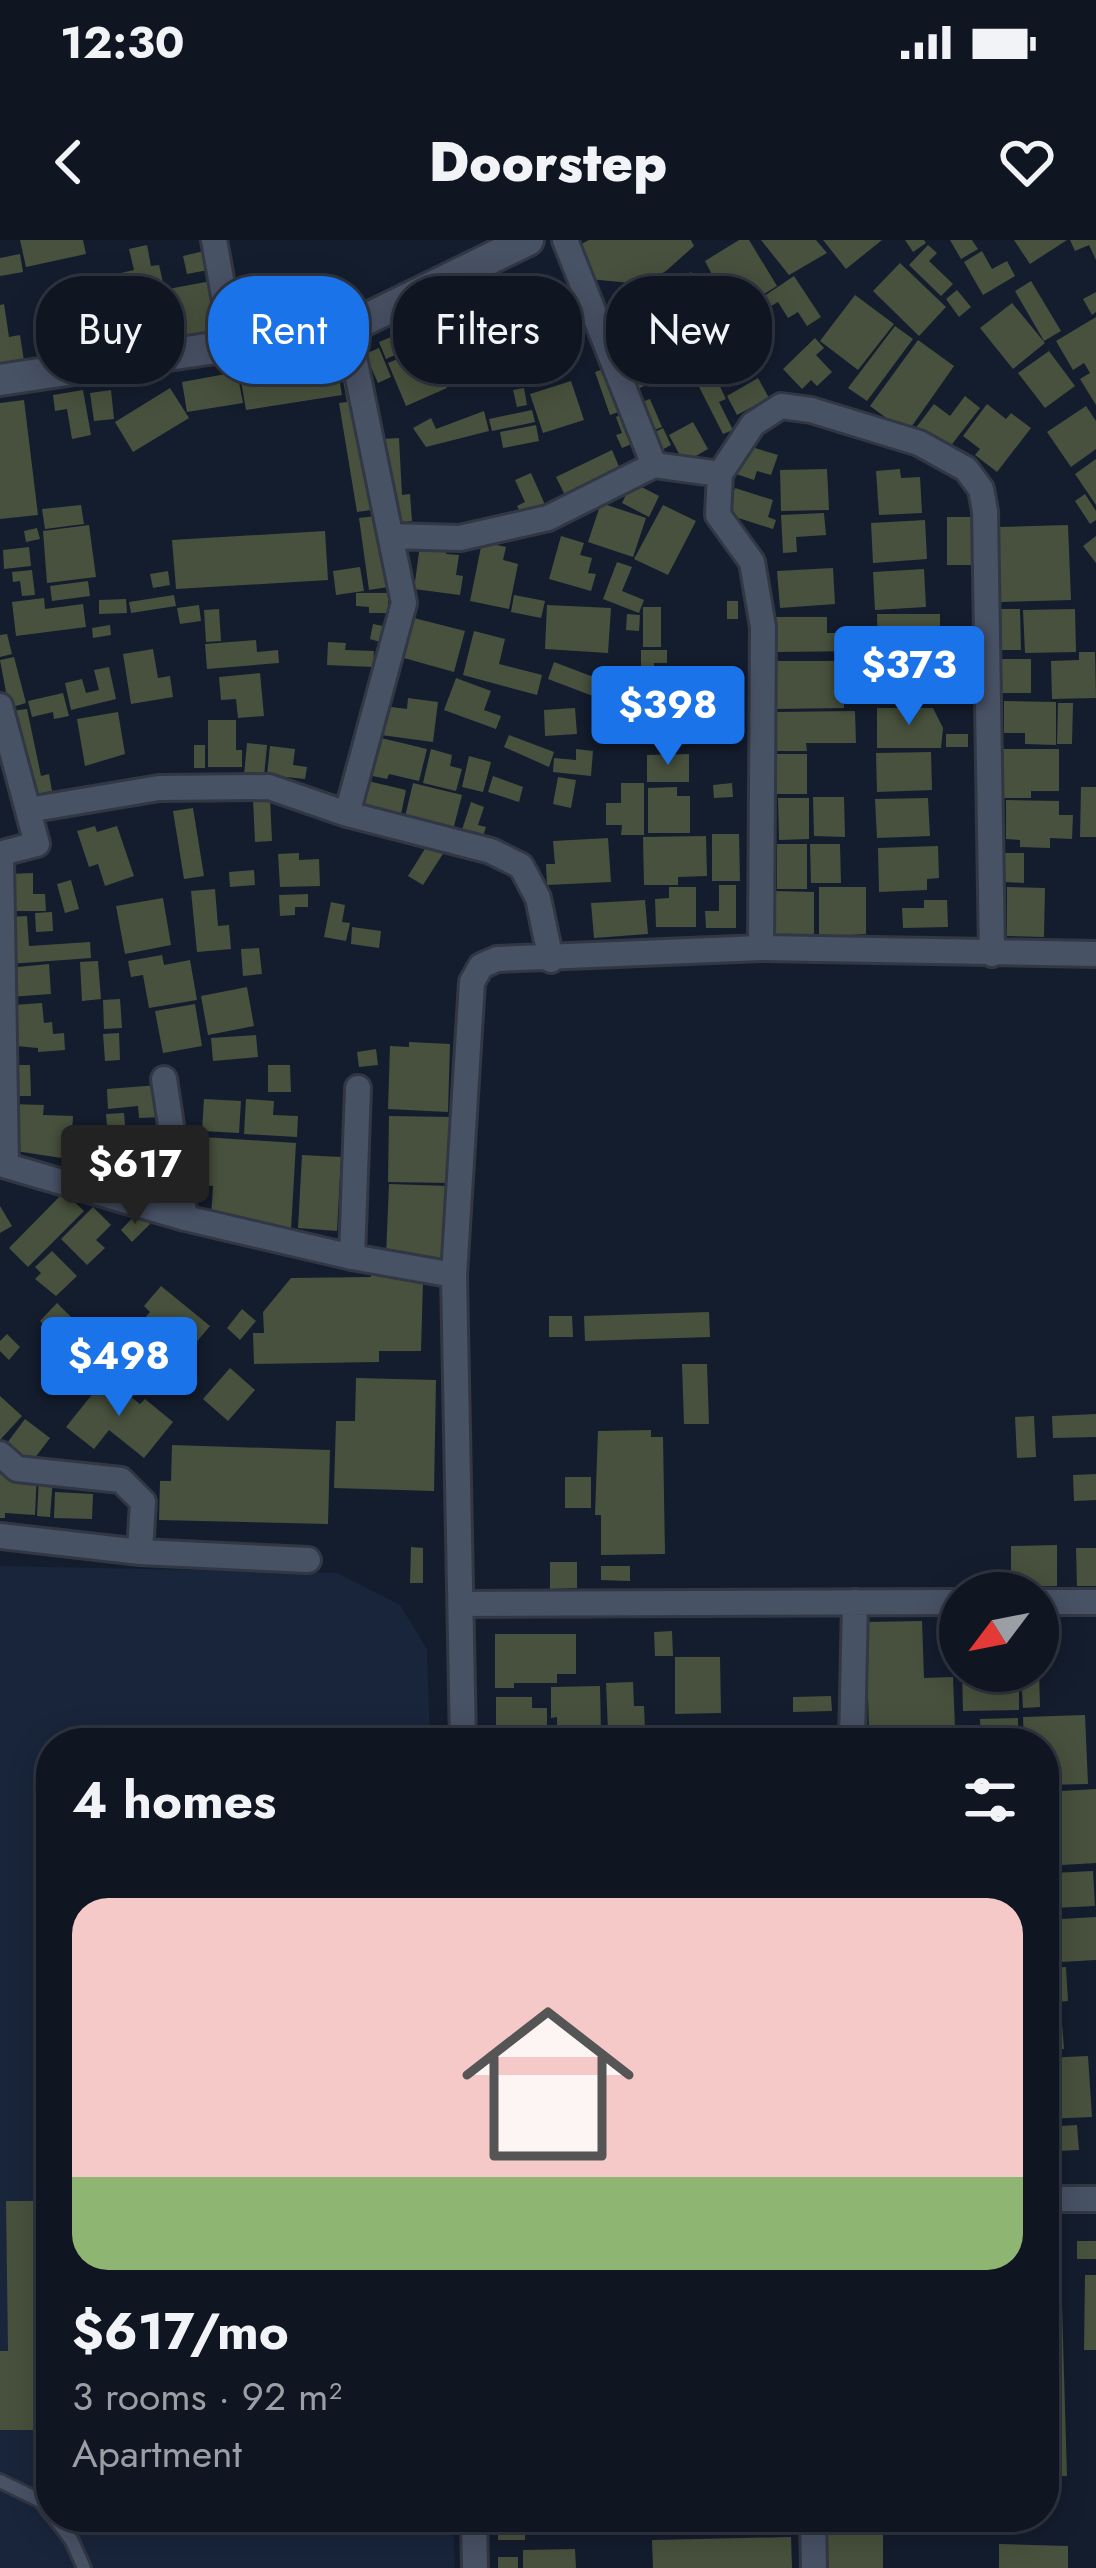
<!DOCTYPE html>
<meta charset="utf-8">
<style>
body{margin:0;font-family:Jost,sans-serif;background:#181f2a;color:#f1f3f6;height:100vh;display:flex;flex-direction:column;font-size:45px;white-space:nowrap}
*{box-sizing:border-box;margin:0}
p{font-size:39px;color:#9b9fa5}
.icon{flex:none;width:66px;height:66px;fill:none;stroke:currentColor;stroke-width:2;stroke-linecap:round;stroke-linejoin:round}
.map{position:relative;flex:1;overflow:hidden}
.details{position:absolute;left:36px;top:1488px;width:1023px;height:804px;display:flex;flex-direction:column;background:#0f1622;border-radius:48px;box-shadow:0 6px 30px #0003,0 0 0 3px #2f3540}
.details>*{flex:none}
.banner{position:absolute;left:36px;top:36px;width:1026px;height:108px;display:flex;gap:24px}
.needle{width:78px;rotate:238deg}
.controls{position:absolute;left:939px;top:1332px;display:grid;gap:24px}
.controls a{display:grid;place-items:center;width:120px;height:120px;border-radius:50%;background:#0f1622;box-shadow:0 6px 30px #0003,0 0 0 3px #2f3540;font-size:60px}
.price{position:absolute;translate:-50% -102px;padding:0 27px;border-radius:12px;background:#1a73e8;color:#fff;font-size:39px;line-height:78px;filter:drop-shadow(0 3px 6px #0008)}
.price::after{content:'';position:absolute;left:50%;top:72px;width:36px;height:27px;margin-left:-18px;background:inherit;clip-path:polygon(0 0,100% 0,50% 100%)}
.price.on{background:#222;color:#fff}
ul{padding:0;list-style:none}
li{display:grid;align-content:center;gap:24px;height:636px;padding:0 36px}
li span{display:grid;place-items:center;height:372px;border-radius:36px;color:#555}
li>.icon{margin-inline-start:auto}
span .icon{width:216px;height:216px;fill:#fffc;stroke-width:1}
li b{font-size:51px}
h2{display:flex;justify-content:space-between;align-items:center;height:144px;padding:0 36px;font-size:51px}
.pill{padding:0 42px;border-radius:48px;background:#0f1622;box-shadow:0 6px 30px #0003,0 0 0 3px #2f3540;font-size:42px;line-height:108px}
.pill.on{background:#1a73e8;color:#fff}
.status{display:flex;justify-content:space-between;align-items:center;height:84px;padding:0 60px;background:#0f1622;direction:ltr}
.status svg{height:33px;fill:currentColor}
header{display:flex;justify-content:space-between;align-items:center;height:156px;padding:0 36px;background:#0f1622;font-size:54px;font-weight:800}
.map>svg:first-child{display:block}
</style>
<div class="status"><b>12:30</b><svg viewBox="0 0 49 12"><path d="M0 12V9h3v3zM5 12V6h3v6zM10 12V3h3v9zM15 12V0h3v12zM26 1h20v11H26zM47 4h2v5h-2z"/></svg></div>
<header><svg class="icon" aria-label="back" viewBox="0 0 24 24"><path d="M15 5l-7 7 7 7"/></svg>Doorstep<svg class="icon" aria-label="heart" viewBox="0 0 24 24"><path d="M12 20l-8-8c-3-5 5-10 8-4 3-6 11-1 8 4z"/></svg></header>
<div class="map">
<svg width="1096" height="2328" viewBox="0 0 1096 2328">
<rect width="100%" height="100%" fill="#141d2e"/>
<!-- built -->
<path fill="#19253b" d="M0 1326 337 1333 400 1365 427 1409 430 1503H51V2277H453L455 2328H0Z"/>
<!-- building -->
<path fill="#48513d" d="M20 0H83L86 14 26 27Z
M589 0H691L694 6 666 31 642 44 588 39 572 9Z
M739 0H749L777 46 736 71 723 56 705 21Z
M761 0H816L827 13 789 35Z
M823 0H882L846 29Z
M905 0H924L926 3 913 12Z
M950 0H972L978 9 961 19Z
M1014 0H1067L1030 24Z
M1070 0H1096V20L1089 5 1075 11Z
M147 5 151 26 159 25 163 42 125 50 121 33 134 30 129 9Z
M928 5 937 13 929 21 953 44 941 56 909 25Z
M204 11 208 30 187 34 183 16Z
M982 11 992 29 1007 21 1015 36 983 55 964 22Z
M20 14 23 32 0 36V18Z
M900 23 946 67 919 96 873 51Z
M691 32 699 46 672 62 659 41 671 34 675 41Z
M794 36 821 77 807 86 798 72 788 78 778 62 761 72 764 77 754 84 745 69Z
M211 41 221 94 146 108 136 55Z
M1031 41 1061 91 1044 101 1015 51Z
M656 48 675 81 629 109 610 76Z
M113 50 117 72 99 76 94 54Z
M957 50 971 67 959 77 946 59Z
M1096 52V72L1092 75 1083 59Z
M855 55 894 84 858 130 820 101Z
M474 62 480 77 460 86 463 92 453 96 465 123 473 120 479 135 452 146 425 83Z
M1012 63 1045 103 1013 129 980 88Z
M4 64 9 97 20 95 24 121 0 125V65Z
M1096 77V165L1080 139 1090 133 1084 123 1073 130 1056 101Z
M705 82 714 99 703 105 710 118 695 127 678 97Z
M423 84 429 100 386 119 379 102Z
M895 86 913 99 867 161 848 148Z
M70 87 75 108 44 115 40 93Z
M815 98 824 108 816 115 832 132 817 146 811 140 802 149 783 129Z
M918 100 954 126 907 193 870 166Z
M379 108 391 137 378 143 365 114Z
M508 108 515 124 499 131 492 115Z
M421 109 434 138 441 135 447 148 406 166 388 123Z
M1049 111 1075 146 1045 168 1018 133Z
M336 120 342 155 246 170 240 135Z
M643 124 651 143 635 150 627 130Z
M612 126 627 169 610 175 595 132Z
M712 130 726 159 719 162 733 190 723 194 695 139Z
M237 132 243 163 187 172 182 142Z
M355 132 378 269 357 272 339 163 347 162 342 135Z
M758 138 769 158 737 175 727 156Z
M571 141 584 180 543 193 530 154Z
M170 148 189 178 133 212 115 182Z
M524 148 527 165 517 167 513 150Z
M83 150 91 195 72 199 67 169 55 171 53 155Z
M111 150 114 179 94 181 90 153Z
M965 156 980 168 946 212 915 189 934 164 950 176Z
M650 159 662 187 649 192 637 164Z
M24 160 38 275 0 279V163Z
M987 164 1006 179 1011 173 1031 188 997 232 975 215 980 209 963 196Z
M1086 166 1096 181V209L1071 227 1047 192Z
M532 170 535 182 492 191 489 179Z
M484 171 489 191 426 207 413 188 431 178 436 189Z
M629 172 641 200 622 208 616 195 622 193 616 177Z
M693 182 708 209 684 223 669 195Z
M536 185 539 201 503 208 500 192Z
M663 188 671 205 658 212 649 195Z
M399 198 402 255 410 254 412 281 391 283 382 199Z
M745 205 778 215 771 235 757 231 754 240 736 234Z
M612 210 620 229 565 255 556 237Z
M1096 219V265L1075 234Z
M827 229 829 270 781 271 780 230Z
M900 229 901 238 920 237 922 273 879 275 876 231Z
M531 233 546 267 520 272 517 266 525 262 515 240Z
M632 242 659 256 649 277 622 263Z
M735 248 773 260 768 277 776 280 773 289 726 274Z
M1085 254 1096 271V280L1090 284 1075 261Z
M601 263 646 278 633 317 588 302Z
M81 265 84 284 45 289 42 269Z
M663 265 696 281 668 335 634 319Z
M824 273 826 295 796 297 797 312 783 313 781 275Z
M377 276 388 347 369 350 359 278Z
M947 277H971L972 325H947Z
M925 280 927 319 873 323 871 283Z
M89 285 96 337 47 343 43 291Z
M1068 285 1071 360 1001 362 999 287Z
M37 288 40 299 26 302 24 291Z
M325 291 328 340 176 349 172 300Z
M561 296 584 303 580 315 592 318 588 333 596 334 591 351 549 339Z
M1096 296V323L1083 306Z
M482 302 506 307 503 320 518 324 509 369 470 361Z
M420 305 447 308 446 314 459 315 456 335 463 336 460 355 414 349Z
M29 307 31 326 4 329 3 310Z
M617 322 632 327 622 351 644 360 639 373 603 359Z
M360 327 364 351 336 355 333 331Z
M833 328 835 364 780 368 777 331Z
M924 329 926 367 875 370 873 332Z
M32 330 35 355 22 356 20 341 13 342 12 332Z
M168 331 170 345 153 348 150 334Z
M88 341 90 356 52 361 50 346Z
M356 353H388V373H369V367L356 366Z
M174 355 176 366 131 373 129 362Z
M514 355 545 361 541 378 511 372Z
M44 358 45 369 83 364 86 387 16 396 12 362Z
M126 359 127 373 99 374V360Z
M727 361H738V379H727Z
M199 365 201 381 180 384 177 368Z
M547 365 611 368 608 413 545 409Z
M643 367H661V407H643Z
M219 369 221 401 206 402 204 370Z
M1001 369H1020L1021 410H1002Z
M1075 369 1076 412 1025 413 1023 370Z
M627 374 640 375 639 391 626 390Z
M877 374H940V394H931V407H914V412H878Z
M775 377H827V393H869V411L776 412Z
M414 378 465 391 454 432 404 418Z
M373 384 383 386 380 402 370 399Z
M110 385 111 395 93 398 92 388Z
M474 391 505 399 499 424 542 435 537 455 463 435Z
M7 394 12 414 0 417V395Z
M256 400 257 412 278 410 279 423 207 429 205 404Z
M328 402 346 403 345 410 374 411 373 427 327 425Z
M153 409 158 438 170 436 173 457 131 464 123 414Z
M641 410H667V423H654V453H641Z
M1079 412H1095L1096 458 1052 459 1051 421 1079 420Z
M14 417 26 463 9 468 0 420Z
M1002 419H1031V453H1002Z
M775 421H844V468L775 469Z
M876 421H919V429H929V454H920V463L876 464Z
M554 422 612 444 606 461 548 439Z
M109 427 116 459 71 470 65 443 82 439 86 453 99 450 94 430Z
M725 430H737V451H725Z
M260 433 264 476 238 478 236 459 221 460 219 437Z
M456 438 491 451 484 470 501 476 496 489 444 470Z
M63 453 69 476 54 479 53 472 32 477 28 461Z
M408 458 438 462 433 502 381 495 384 466 407 469Z
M704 459 705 501H647L646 460Z
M1004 461 1056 462V505L1025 504V493H1004Z
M1058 463H1073L1072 504H1057Z
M575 468 577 494 545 496 544 470Z
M877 468H933L943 488 941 508H877Z
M27 469 41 536 49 534 52 551 28 556 11 471Z
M855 471 856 503H806L807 511H775V472Z
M118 472 125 514 85 526 77 479Z
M208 480H236V510H242V527H208Z
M733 489V500H714V490Z
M946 494H968V507H946Z
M509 495 554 512 549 527 504 507Z
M377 497 427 509 419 541 389 534 387 539 368 535Z
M247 503 267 505 264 537 244 535Z
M194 505H205V528H194Z
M270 506 295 509 293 525 307 527 305 539 267 535Z
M431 509 452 515 450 526 462 529 456 551 423 543Z
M576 509 593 511 591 536 553 532 554 518 576 520Z
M1003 509H1059V551H1031V558H1003Z
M931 512 932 550 877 552 876 513Z
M689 514V542H647V515Z
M776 514H807V554H776Z
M469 516 491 522 483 552 462 547Z
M493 536 523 547 519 562 488 552Z
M558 537 576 540 571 568 553 564Z
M368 541 406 550 400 579 361 570Z
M413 543 462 555 452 594 404 581Z
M621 543H644V595H621L622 585H606V563H621Z
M732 543 733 557 714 558 713 545Z
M677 547V556H690V593H648V548Z
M1081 547H1096V597H1080Z
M813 557H844L845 597 814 596Z
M778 558H809V599L779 600Z
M928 558 930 596 877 598 875 559Z
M253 559H270L272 601 255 602Z
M1006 560 1059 561V575H1073L1072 599 1050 598V608L1020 607V600L1006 599Z
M471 562 484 567 478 585 486 587 480 606 459 599Z
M193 568 204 636 184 639 173 571Z
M95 586 97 592 117 586 134 636 105 646 98 624 89 627 77 591Z
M712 594H739L740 641H712Z
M706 596 707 636 678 637V645H644L643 597Z
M608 598 611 642 547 645 546 624H555L553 601Z
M431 599 446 609 423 645 408 636Z
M777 604H807V649H777Z
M810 604H840L841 643H811Z
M938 606 939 638 927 639V650L879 652 878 608Z
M299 613V620L319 619 320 646 280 647 278 614Z
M1005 613H1024V643L1005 642Z
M254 630 255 645 230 647 229 632Z
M33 633V654H45L46 671H8L7 634Z
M71 640 79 669 65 673 57 644Z
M719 645H736V688H706L705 671H719Z
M669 647H696V687H656L655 659 669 658Z
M819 647H866V694L819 697Z
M1007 647 1045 648 1044 697 1007 696Z
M215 649 218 686 229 685 231 709 197 712 191 651Z
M776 651 814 652V695L776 696Z
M308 654V667H295V675L280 676 279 655Z
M163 658 171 705 125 714 116 666Z
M645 660 648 694 594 698 591 663Z
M924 660H947L948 687 903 688 902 668H924Z
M331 662 345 665 342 682 350 683 346 701 324 697Z
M52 672 53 691 36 692 35 673Z
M27 676 29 706 90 702 91 718 9 724 6 677Z
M352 687 381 691 379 708 351 704Z
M259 708 262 734 243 736 241 709Z
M162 715 164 725 190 720 197 760 149 768 143 735 131 737 128 721Z
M98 721 101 759 82 761 80 722Z
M49 724 51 754 9 757 7 728Z
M247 747 254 786 208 795 201 756Z
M120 759 122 788 104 789 103 760Z
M42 763 44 783 52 782 53 794 64 793 65 810 38 812V808L16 806 13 765Z
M195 764 202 806 163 813 155 771Z
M119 793 120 820 105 821 103 794Z
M256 795 258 817 213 821 211 798Z
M409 802 450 804 448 872 388 869 390 806 409 807Z
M376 809 378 825 359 827 357 812Z
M9 825H30L31 856H10Z
M268 825H290L291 852H268Z
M159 845 161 877 139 878 138 866 108 869 107 849Z
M204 859 241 861 239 893 202 891Z
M246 859 274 861 273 875 298 876 297 897 244 894Z
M11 864 44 865 43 875 73 876 72 892H88V922L9 910Z
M124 873 128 920 110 921 106 874Z
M389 876 451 877 450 943 388 942Z
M203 897 296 903 291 990 234 987 211 978 213 946 200 945Z
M302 915 341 917 337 991 298 988Z
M389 944 448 946 445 1018 386 1016Z
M64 952 84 971 28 1027 9 1008Z
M0 966 12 986 0 993Z
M93 967 111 985 96 1000 105 1008 87 1025 61 999Z
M138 972 150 984 132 1002 121 990Z
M52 1011 77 1036 56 1056 35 1039 41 1033 35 1027Z
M371 1032 423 1041 421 1111H379V1122L254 1124 253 1093H264L263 1072 291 1038 371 1037Z
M161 1046 210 1086 178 1124 136 1088 150 1072 144 1066Z
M57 1063 79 1085 71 1094 59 1082 50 1091 40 1081Z
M242 1069 256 1081 240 1100 227 1088Z
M709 1072 710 1097 585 1101 584 1076Z
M549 1076H572L573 1097H549Z
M7 1094 20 1107 9 1120 0 1111V1101Z
M682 1124H707L709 1184H684Z
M230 1128 255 1150 228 1181 203 1159Z
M106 1137 140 1164 145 1159 173 1182 144 1218 109 1190 94 1209 66 1187Z
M356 1138 436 1140 434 1251 334 1248 336 1181H355Z
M0 1156 22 1176 0 1200Z
M1096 1174V1197L1053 1198 1052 1176Z
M1034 1176 1036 1217 1017 1218 1015 1177Z
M25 1179 50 1198 28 1227 4 1207Z
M651 1190V1197H663L665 1314 601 1315V1275H595L598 1191Z
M172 1205 330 1210 328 1284 159 1280 160 1241H171Z
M0 1231 37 1232 35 1275 5 1273V1278H0Z
M1096 1234V1260L1074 1261 1073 1235Z
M39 1236 53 1237 50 1277 37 1276Z
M565 1237H591V1268H565Z
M55 1252 93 1254 92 1279 54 1278Z
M1057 1305V1346L1011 1347V1306Z
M411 1307 423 1308V1343H410Z
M1076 1308H1096V1346H1077Z
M550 1322H577V1348L550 1349Z
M601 1326H630V1341L601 1340Z
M922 1381 924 1438 953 1437 955 1488 869 1491 866 1382Z
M672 1391 673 1416H655L654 1392Z
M495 1394H576V1434H557V1443H514V1448H495Z
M675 1417H720L721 1473 675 1474Z
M962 1431 1001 1436V1449H1019V1470L963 1471Z
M1021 1431H1039L1040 1467 1023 1468Z
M633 1442 634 1466H644L645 1490 608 1491 606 1443Z
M600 1446 601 1492 557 1493V1477L551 1478V1447Z
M831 1456 832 1471 793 1472V1457Z
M496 1457H532V1468H547V1493L496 1494Z
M1085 1475 1088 1544 1044 1545V1503H1024L1023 1477Z
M1018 1478V1503H981L980 1479Z
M753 1489V1503H686V1490Z
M965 1493 966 1503H928L927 1496Z
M599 1495H672V1503H599Z
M914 1495 915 1503H877V1497Z
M560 1498H594V1503H560Z
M1096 1549V1623L1044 1626V1552Z
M1093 1631 1095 1666 1054 1668 1053 1633Z
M1096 1677V1720L1044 1723V1680Z
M1066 1727 1068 1761 1044 1763V1728Z
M1061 1771 1064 1809 1044 1810V1772Z
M1088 1816 1092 1877 1044 1879V1818Z
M1077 1885 1079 1910 1058 1911 1059 1936H1044V1887Z
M6 1961H51V2190H0V2111H8Z
M1077 2001H1096V2019H1077Z
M1085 2035H1096V2110H1084Z
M1044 2066H1062L1067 2236H1044Z
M498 2277H560V2295L525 2294V2300H498Z
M644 2277H716V2281L645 2284Z
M828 2277H883V2328H827Z
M791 2297 792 2328H653L652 2300Z
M999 2304 1068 2306V2328H999Z
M575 2309 576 2328H523V2310Z
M498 2317H518V2328H498Z"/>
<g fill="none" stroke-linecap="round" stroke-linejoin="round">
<defs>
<path id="service" d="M0 2241 41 2261 51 2274
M54 2277 72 2301 84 2328"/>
<path id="minor" d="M214 0 233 106
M565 0 654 225
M391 296 460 298 548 278 654 225 720 234
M0 466 37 604 6 612 1 619 6 924
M28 570 159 548 269 547 347 574 491 611 521 626 538 658 551 720
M347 574 404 363 348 88
M761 708 763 387 752 322 718 275 720 234 753 184 781 166 811 170 919 203 966 229 981 249 985 271 992 714
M164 839 185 978
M0 924 185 978 352 1017 454 1035
M352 1017 358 848
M0 1214 17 1229 121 1240 143 1262 140 1312
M0 1296 140 1312 308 1320
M1038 1362H1096
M463 1364 960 1362
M463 1503 454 1035 472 742 481 726 497 719 761 708 1096 714
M852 1503 855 1362
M1044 1959H1096
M474 2277 475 2328
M813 2277 814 2328"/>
<path id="tertiary" d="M0 140 348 88 528 0"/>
</defs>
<!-- service casing -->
<use href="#service" stroke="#323744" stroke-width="18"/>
<!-- minor casing -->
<use href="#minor" stroke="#323744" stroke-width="30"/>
<!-- tertiary casing -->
<use href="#tertiary" stroke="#323744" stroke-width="36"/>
<!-- service -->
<use href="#service" stroke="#485265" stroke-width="12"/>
<!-- minor -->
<use href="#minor" stroke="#485265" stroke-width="24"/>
<!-- tertiary -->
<use href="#tertiary" stroke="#485265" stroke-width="30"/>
</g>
</svg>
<div class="controls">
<a><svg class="needle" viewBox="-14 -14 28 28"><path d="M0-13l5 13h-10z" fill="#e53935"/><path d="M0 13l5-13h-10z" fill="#9b9fa5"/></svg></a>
</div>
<b class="price" style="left:909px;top:488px">$373</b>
<b class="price" style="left:668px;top:528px">$398</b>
<b class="price on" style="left:135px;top:987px">$617</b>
<b class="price" style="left:119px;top:1179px">$498</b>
<div class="banner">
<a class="pill">Buy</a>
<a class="pill on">Rent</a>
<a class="pill">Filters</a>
<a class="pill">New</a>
</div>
<section class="details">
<h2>4 homes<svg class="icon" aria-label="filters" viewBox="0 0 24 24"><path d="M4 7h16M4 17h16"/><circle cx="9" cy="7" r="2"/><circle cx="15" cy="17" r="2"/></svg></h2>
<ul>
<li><span style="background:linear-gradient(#f6c9c9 75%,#8fb573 0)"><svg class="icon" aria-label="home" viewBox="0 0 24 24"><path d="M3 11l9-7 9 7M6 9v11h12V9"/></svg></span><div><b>$617/mo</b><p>3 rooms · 92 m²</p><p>Apartment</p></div></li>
</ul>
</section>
</div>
